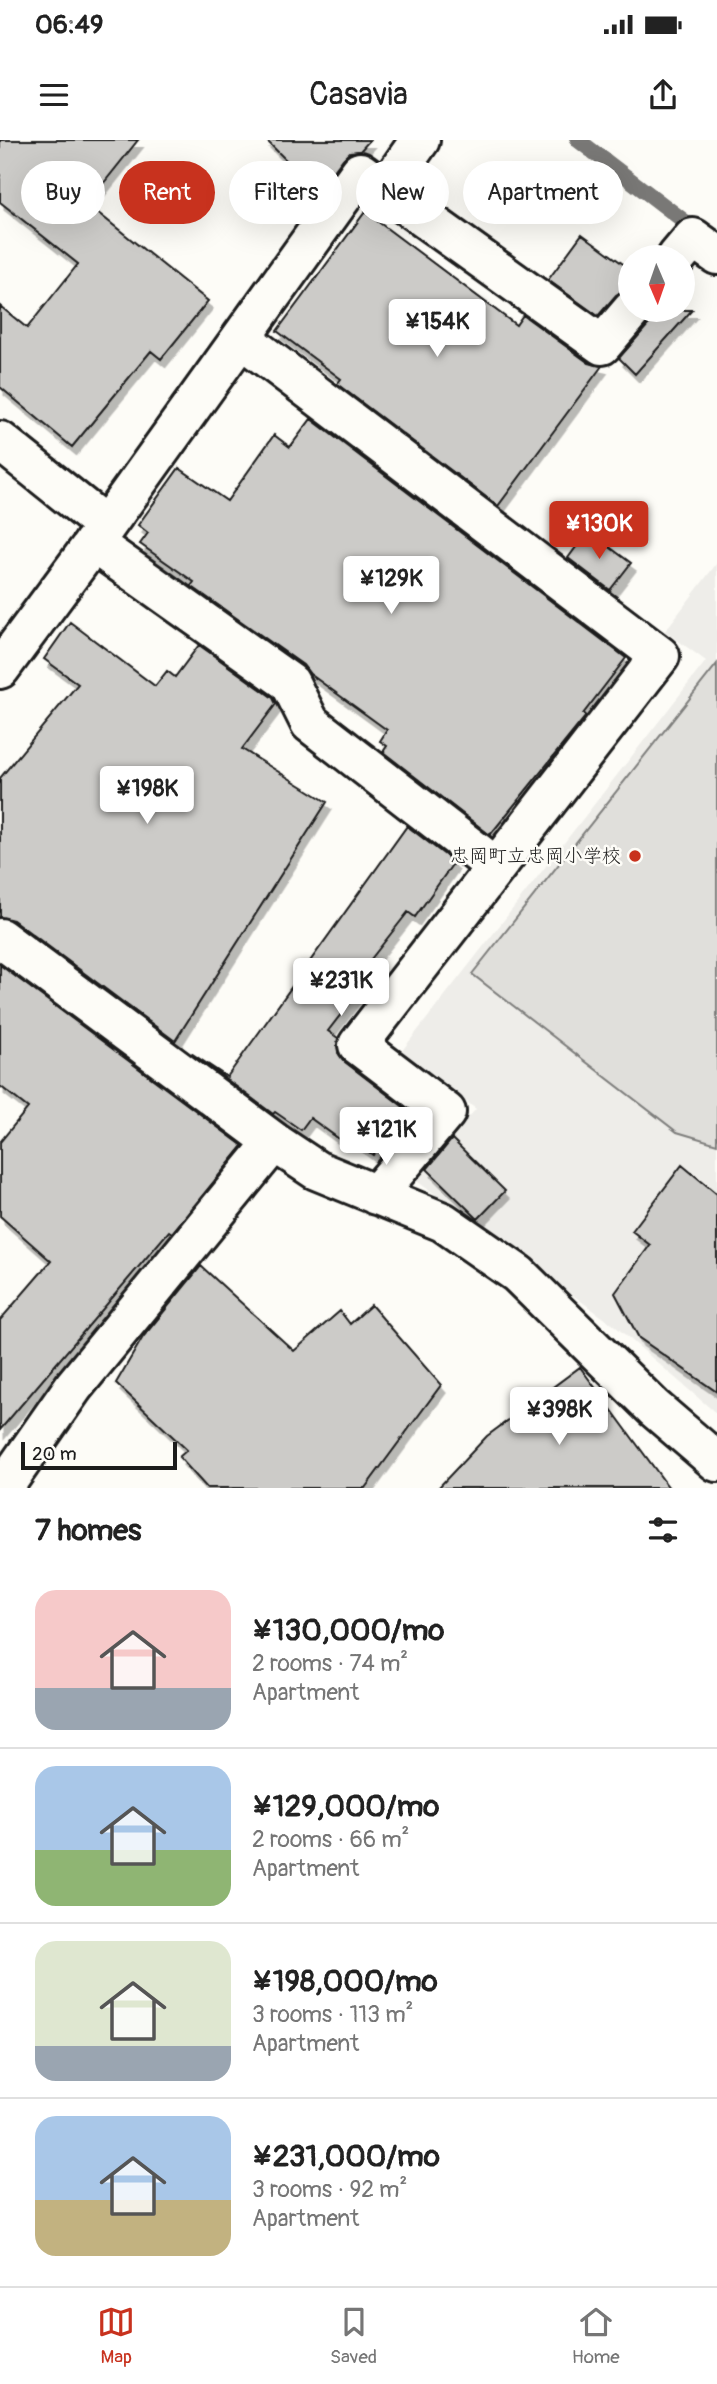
<!DOCTYPE html>
<meta charset="utf-8">
<style>
body{margin:0;font-family:Pangolin,"Klee One",sans-serif;background:#f6f6f6;color:#222;height:100vh;display:flex;flex-direction:column;font-size:26px;white-space:nowrap}
*{box-sizing:border-box;margin:0}
p{font-size:23px;color:#767676}
.icon{flex:none;width:38px;height:38px;fill:none;stroke:currentColor;stroke-width:2;stroke-linecap:round;stroke-linejoin:round}
.map{position:relative;height:1348px;overflow:hidden}
.sheet{display:flex;flex-direction:column;background:#fff;flex:1}
.sheet>*{flex:none}
.banner{position:absolute;left:21px;top:21px;width:676px;height:63px;display:flex;gap:14px}
.needle{width:46px;rotate:178deg}
.buttons{position:absolute;left:618px;top:105px;display:grid;gap:14px}
.buttons a{display:grid;place-items:center;width:77px;height:77px;border-radius:50%;background:#fff;box-shadow:0 7px 28px #0002;font-size:35px}
.scale{position:absolute;left:21px;bottom:18px;width:156px;box-sizing:border-box;padding-left:7px;border:4px solid #1c1c1c;border-top:0;font-size:19px;line-height:24px;white-space:nowrap;color:#1c1c1c;-webkit-text-stroke:5px #fdfcf7;paint-order:stroke}
.price{position:absolute;translate:-50% -60px;padding:0 16px;border-radius:7px;background:#fff;color:#222;font-size:23px;line-height:46px;filter:drop-shadow(0 2px 4px #0008)}
.price::after{content:'';position:absolute;left:50%;top:42px;width:21px;height:16px;margin-left:-10px;background:inherit;clip-path:polygon(0 0,100% 0,50% 100%)}
.price.current{background:#c8321e;color:#fff}
ul{padding:0;list-style:none}
li{display:flex;align-items:center;gap:21px;height:175px;padding:0 35px}
li+li{border-top:2px solid #e0e0e0}
li span{display:grid;place-items:center;flex:none;width:196px;height:140px;border-radius:21px;color:#555}
li>.icon{margin-inline-start:auto}
span .icon{width:84px;height:84px;fill:#fffc;stroke-width:1}
li b{font-size:30px}
h2{display:flex;justify-content:space-between;align-items:center;height:84px;padding:0 35px;font-size:30px}
.chip{padding:0 24px;border-radius:32px;background:#fff;box-shadow:0 7px 28px #0002;font-size:24px;line-height:63px}
.chip.current{background:#c8321e;color:#fff}
.status{display:flex;justify-content:space-between;align-items:center;height:49px;padding:0 35px;background:#fff;direction:ltr}
.status svg{height:19px;fill:currentColor}
header{display:flex;justify-content:space-between;align-items:center;height:91px;padding:0 35px;background:#fff;font-size:32px;font-weight:600}
.tab-bar{display:flex;justify-content:space-around;align-items:center;height:98px;border-top:2px solid #e0e0e0;background:#fff;font-size:19px;color:#767676}
.tab-bar a{display:grid;justify-items:center;gap:4px}
.tab-bar .current{color:#c8321e}
.map>svg:first-child{display:block}
</style>
<div class="status"><b>06:49</b><svg viewBox="0 0 49 12"><path d="M0 12V9h3v3zM5 12V6h3v6zM10 12V3h3v9zM15 12V0h3v12zM26 1h20v11H26zM47 4h2v5h-2z"/></svg></div>
<header><svg class="icon" aria-label="menu" viewBox="0 0 24 24"><path d="M4 6h16M4 12h16M4 18h16"/></svg>Casavia<svg class="icon" aria-label="share" viewBox="0 0 24 24"><path d="M12 15V3M7 8l5-5 5 5M5 13v7h14v-7"/></svg></header>
<div class="map">
<svg width="717" height="1348" viewBox="0 0 717 1348">
<defs>
<filter id="shadow"><feDropShadow dx="4.5" dy="8" stdDeviation="0" flood-color="#0004"/></filter>
</defs>
<rect width="100%" height="100%" fill="#fdfcf7"/>
<filter id="ink" filterUnits="userSpaceOnUse"><feTurbulence type="fractalNoise" baseFrequency=".0143" numOctaves="2"/><feDisplacementMap in="SourceGraphic" scale="14" xChannelSelector="R" yChannelSelector="G"/><feConvolveMatrix kernelMatrix="1 2 1 2 8 2 1 2 1" color-interpolation-filters="sRGB"/></filter>
<g filter="url(#ink)">
<!-- built -->
<path fill="#eeede9" d="M717 423V1274L615 1186 414 1039 476 969 401 912 706 521 665 491Z"/>
<!-- green -->
<path fill="#e0dfdb" stroke="#7e7e7c" stroke-width="2" d="M717 524V1004L677 992 472 834Z"/>
<g fill="none" stroke-linecap="round" stroke-linejoin="round">
<!-- stream -->
<path stroke="#797876" stroke-width="16" d="M578 0 701 94"/>
</g>
<!-- building -->
<path fill="#cccbc8" stroke="#1c1c1c" stroke-width="2" filter="url(#shadow)" d="M0 0H138L87 64 208 161 161 219 151 211 72 307 0 247V166L27 188 78 124 0 62Z
M266 0H370L360 11 350 12 343 19 318 52Z
M365 72 516 185 523 175 589 223 602 226 498 366 337 244 341 239 277 191Z
M582 94 630 129V149L624 150 616 155 598 176 548 140Z
M653 170H692L635 234 619 218 649 184Z
M311 279 626 518 583 574 586 576 490 695 383 612 387 606 380 601 387 590 310 534 303 525 191 446 194 442 140 404 148 393 138 385 179 328 227 361 274 295 290 307Z
M588 391 631 423 610 450 568 418Z
M70 482 155 546 167 531 175 537 199 505 273 558 276 564 242 609 327 662 175 901 13 780 0 777V638L78 544 44 519Z
M407 686 454 722 415 777 408 772 360 833 368 839 328 891 338 898V913L345 922 414 975 387 1008 381 1003 373 1015 346 995 342 1001 310 978 301 990 275 972 273 974 191 913 227 937Z
M0 825 243 1006 172 1093 169 1091 0 1290V1180L51 1121 0 1076V1002L28 968 0 946Z
M452 999 505 1051 478 1079 427 1029Z
M682 1025 717 1054V1252L639 1198 615 1153 650 1105 632 1091Z
M201 1126 294 1211 340 1171 350 1184 371 1165 441 1245 365 1348H207L179 1317 187 1310 116 1243 143 1197Z
M580 1227 669 1348H438L487 1296Z"/>
<g fill="none" stroke-linecap="round" stroke-linejoin="round">
<defs>
<path id="minor" d="M385 50 602 205 632 170
M677 117 693 98 717 115
M241 198 660 516 358 905 446 972 376 1055
M0 301 106 386
M93 403 290 543 310 583 496 727
M0 529 106 386 360 32 385 50 420 0
M0 798 274 1002 316 1030 443 1082 518 1134 654 1268 717 1322
M3 1348 74 1246 274 1002"/>
</defs>
<!-- minor casing -->
<use href="#minor" stroke="#1c1c1c" stroke-width="44"/>
<!-- minor -->
<use href="#minor" stroke="#fdfcf7" stroke-width="38"/>
</g>
</g>
<!-- markers -->
<circle fill="#c8321e" stroke="#fdfcf7" stroke-width="2.5" cx="635" cy="716" r="7"/>
<g text-anchor="middle" dominant-baseline="central" stroke-width="5" stroke-linejoin="round" paint-order="stroke">
<!-- poi labels -->
<g font-size="19" fill="#1c1c1c" stroke="#fdfcf7" text-anchor="end">
<text x="621" y="716">忠岡町立忠岡小学校</text>
</g>
</g>
</svg>
<div class="buttons">
<a><svg class="needle" viewBox="-14 -14 28 28"><path d="M0-13l5 13h-10z" fill="#e53935"/><path d="M0 13l5-13h-10z" fill="#767676"/></svg></a>
</div>
<div class="scale">20 m</div>
<b class="price" style="left:437px;top:219px">¥154K</b>
<b class="price current" style="left:599px;top:421px">¥130K</b>
<b class="price" style="left:391px;top:476px">¥129K</b>
<b class="price" style="left:147px;top:686px">¥198K</b>
<b class="price" style="left:341px;top:878px">¥231K</b>
<b class="price" style="left:386px;top:1027px">¥121K</b>
<b class="price" style="left:559px;top:1307px">¥398K</b>
<div class="banner">
<a class="chip">Buy</a>
<a class="chip current">Rent</a>
<a class="chip">Filters</a>
<a class="chip">New</a>
<a class="chip">Apartment</a>
</div>
</div>
<section class="sheet">
<h2>7 homes<svg class="icon" aria-label="filters" viewBox="0 0 24 24"><path d="M4 7h16M4 17h16"/><circle cx="9" cy="7" r="2"/><circle cx="15" cy="17" r="2"/></svg></h2>
<ul>
<li><span style="background:linear-gradient(#f6c9c9 70%,#9aa5b1 0)"><svg class="icon" aria-label="home" viewBox="0 0 24 24"><path d="M3 11l9-7 9 7M6 9v11h12V9"/></svg></span><div><b>¥130,000/mo</b><p>2 rooms · 74 m²</p><p>Apartment</p></div></li>
<li><span style="background:linear-gradient(#a9c7e8 60%,#8fb573 0)"><svg class="icon" aria-label="home" viewBox="0 0 24 24"><path d="M3 11l9-7 9 7M6 9v11h12V9"/></svg></span><div><b>¥129,000/mo</b><p>2 rooms · 66 m²</p><p>Apartment</p></div></li>
<li><span style="background:linear-gradient(#dfe7d0 75%,#9aa5b1 0)"><svg class="icon" aria-label="home" viewBox="0 0 24 24"><path d="M3 11l9-7 9 7M6 9v11h12V9"/></svg></span><div><b>¥198,000/mo</b><p>3 rooms · 113 m²</p><p>Apartment</p></div></li>
<li><span style="background:linear-gradient(#a9c7e8 60%,#c2b280 0)"><svg class="icon" aria-label="home" viewBox="0 0 24 24"><path d="M3 11l9-7 9 7M6 9v11h12V9"/></svg></span><div><b>¥231,000/mo</b><p>3 rooms · 92 m²</p><p>Apartment</p></div></li>
</ul>
</section>
<nav class="tab-bar">
<a class="current"><svg class="icon" aria-label="map" viewBox="0 0 24 24"><path d="M3 6l6-2 6 2 6-2v14l-6 2-6-2-6 2zM9 4v14M15 6v14"/></svg>Map</a>
<a><svg class="icon" aria-label="saved" viewBox="0 0 24 24"><path d="M7 4h10v16l-5-4-5 4z"/></svg>Saved</a>
<a><svg class="icon" aria-label="home" viewBox="0 0 24 24"><path d="M3 11l9-7 9 7M6 9v11h12V9"/></svg>Home</a>
</nav>
